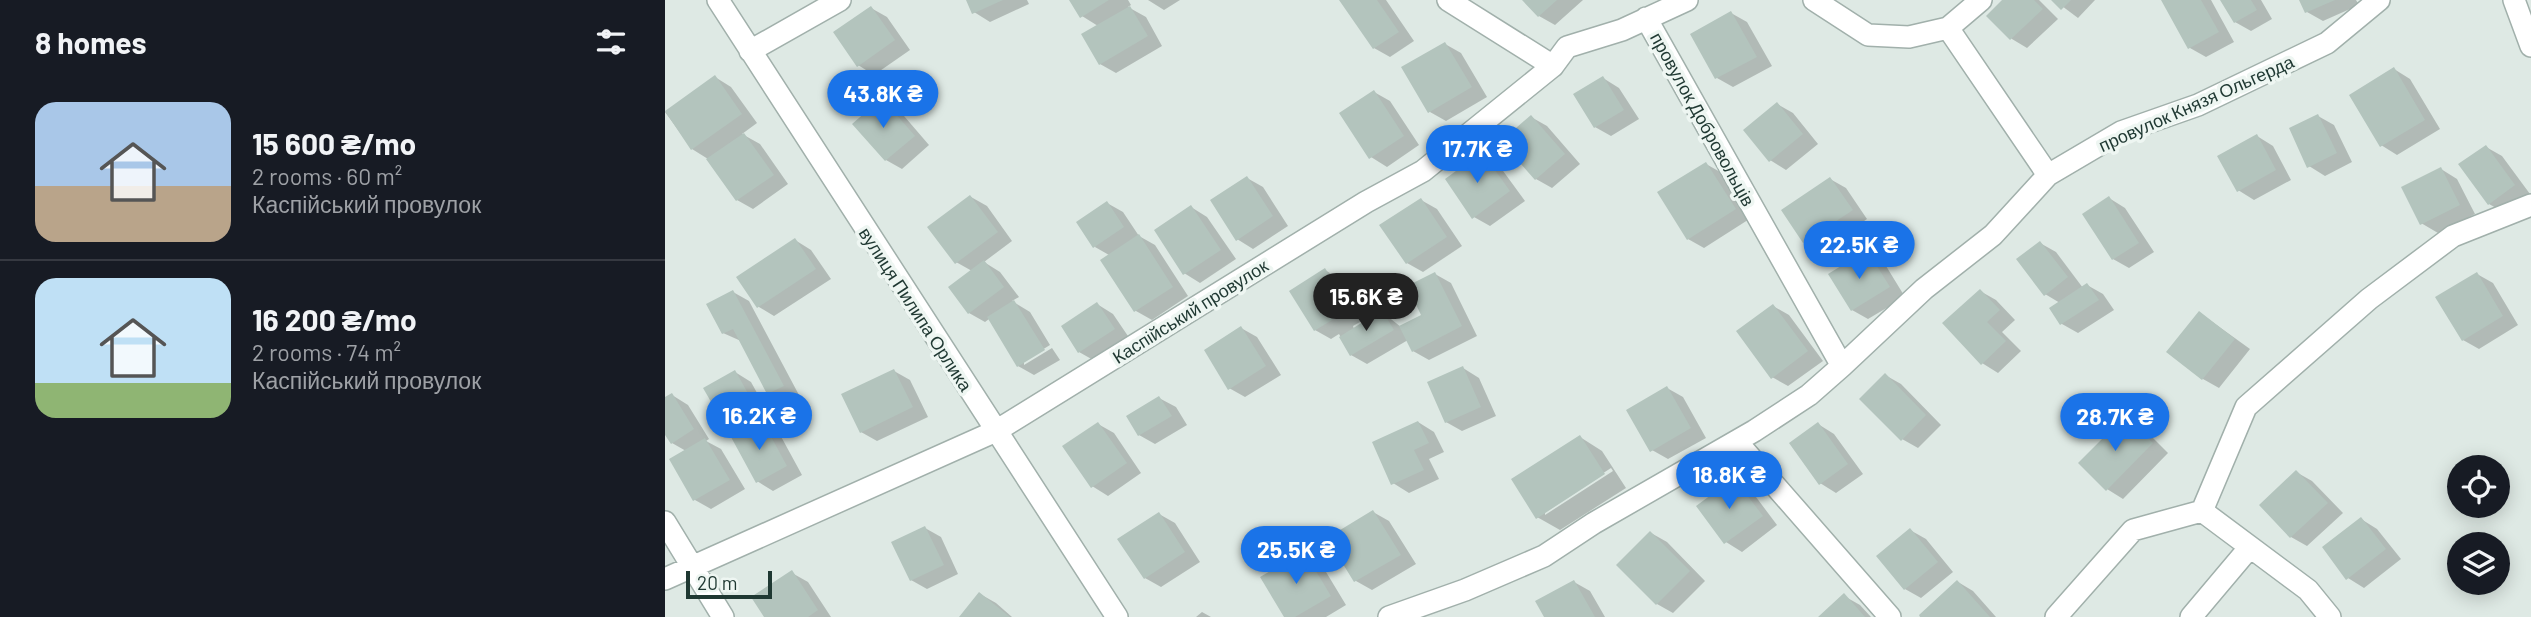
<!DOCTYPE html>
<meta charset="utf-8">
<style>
body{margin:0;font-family:Barlow,sans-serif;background:#20242c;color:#f1f3f6;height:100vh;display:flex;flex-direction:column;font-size:26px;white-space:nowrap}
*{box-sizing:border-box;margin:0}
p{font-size:23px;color:#9ea1a6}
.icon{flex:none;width:38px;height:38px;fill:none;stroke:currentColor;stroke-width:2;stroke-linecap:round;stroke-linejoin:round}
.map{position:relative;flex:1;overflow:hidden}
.sheet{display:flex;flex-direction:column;background:#171b24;width:665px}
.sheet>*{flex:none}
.tools{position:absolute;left:1782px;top:455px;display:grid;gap:14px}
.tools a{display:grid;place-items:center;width:63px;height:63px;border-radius:50%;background:#171b24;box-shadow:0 4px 18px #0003;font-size:35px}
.scale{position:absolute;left:21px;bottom:18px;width:86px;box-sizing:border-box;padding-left:7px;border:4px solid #1f3832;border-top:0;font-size:19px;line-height:24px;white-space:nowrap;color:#1f3832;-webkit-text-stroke:5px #eef6f2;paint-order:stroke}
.price{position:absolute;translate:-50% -60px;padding:0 16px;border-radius:24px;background:#1a73e8;color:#fff;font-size:23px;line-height:46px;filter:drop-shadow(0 2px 4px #0008)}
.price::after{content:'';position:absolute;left:50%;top:42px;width:21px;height:16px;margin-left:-10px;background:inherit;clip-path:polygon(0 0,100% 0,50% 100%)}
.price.on{background:#222;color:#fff}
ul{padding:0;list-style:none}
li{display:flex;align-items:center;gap:21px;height:175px;padding:0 35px}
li+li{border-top:2px solid #363941}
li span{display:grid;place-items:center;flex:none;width:196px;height:140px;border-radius:21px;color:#555}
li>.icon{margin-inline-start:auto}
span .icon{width:84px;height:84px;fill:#fffc;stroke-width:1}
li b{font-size:30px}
h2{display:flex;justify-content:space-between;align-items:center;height:84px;padding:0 35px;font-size:30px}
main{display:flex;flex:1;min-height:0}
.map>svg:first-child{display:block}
</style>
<main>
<section class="sheet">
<h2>8 homes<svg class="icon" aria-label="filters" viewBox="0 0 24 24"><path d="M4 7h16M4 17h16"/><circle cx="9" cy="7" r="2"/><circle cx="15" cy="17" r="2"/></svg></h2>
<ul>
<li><span style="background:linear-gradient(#a9c7e8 60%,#b9a48a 0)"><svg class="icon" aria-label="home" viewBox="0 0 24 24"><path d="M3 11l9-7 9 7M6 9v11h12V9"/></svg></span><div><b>15 600 ₴/mo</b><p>2 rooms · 60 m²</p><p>Каспійський провулок</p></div></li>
<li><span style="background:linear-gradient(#bfe0f5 75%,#8fb573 0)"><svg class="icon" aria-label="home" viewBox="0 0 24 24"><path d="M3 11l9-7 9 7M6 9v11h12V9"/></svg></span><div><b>16 200 ₴/mo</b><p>2 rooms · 74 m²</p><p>Каспійський провулок</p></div></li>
</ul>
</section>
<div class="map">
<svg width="1866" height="617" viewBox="0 0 1866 617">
<rect width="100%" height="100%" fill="#dee9e4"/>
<!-- shadow -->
<path fill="#0003" fill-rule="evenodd" d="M303 0H362L364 4 325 22 309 12Z
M406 0H463L466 5 463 7 481 17 497 46 451 73 435 64 433 26 417 16Z
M483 0H515L499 10Z
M676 0H721L749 41 725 57 709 48Z
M860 0H918L890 25 874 16Z
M1339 0H1374L1393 19 1362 48 1347 39 1324 16Z
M1389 0H1430L1413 18Z
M1498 0H1546L1569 42 1541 57 1525 48Z
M1557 0H1596L1607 19 1586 31 1570 22Z
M1636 0H1691L1694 5 1658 21 1642 12Z
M206 8 222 17 245 50 209 75 193 65Z
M1066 13 1082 22 1107 66 1068 87 1052 78Z
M780 44 796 53 822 97 781 121 765 112Z
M1729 69 1745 79 1775 129 1732 155 1716 145Z
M50 77 66 87 92 123 77 134 95 144 123 184 88 209 72 200 43 159 27 149 0 112Z
M938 78 954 88 974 119 946 136 930 127Z
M709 92 725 101 754 145 722 167 706 157Z
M217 100 233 109 264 145 237 169 221 160Z
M1112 104 1128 113 1153 144 1121 170 1105 160Z
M1653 116 1669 125 1687 162 1660 176 1644 166Z
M866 117 882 126 915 164 887 188 871 179 838 141Z
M1592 136 1608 146 1626 180 1589 200 1573 190Z
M1821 147 1837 156 1865 194 1840 213 1824 204Z
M817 155 833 164 860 201 825 226 809 217Z
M1041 164 1057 173 1086 218 1039 248 1023 239Z
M1776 169 1792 179 1810 214 1773 233 1756 223Z
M582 178 598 187 623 226 588 249 572 239Z
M1165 179 1181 188 1202 219 1156 251 1140 242Z
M306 197 322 206 347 241 319 262 335 272 354 297 347 301 365 312 385 345 359 361V365L387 348 395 360 369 375 353 366 324 319 320 322 304 313 307 271 291 262Z
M1444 198 1460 208 1489 252 1464 268 1448 259Z
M756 200 772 209 797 246 758 272 742 263Z
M442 203 458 212 474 236 490 245 523 296 487 320 471 311 444 255 430 247Z
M526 207 542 217 571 259 535 283 519 273Z
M130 240 146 250 166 279 109 316 94 307 74 277Z
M1375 243 1391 252 1418 288 1422 285 1438 294 1449 310 1413 333 1397 324 1386 308 1395 303 1380 294Z
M1202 252 1218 261 1240 297 1203 319 1187 310Z
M660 270 676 280 700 319 688 326 689 329 717 312 736 327 759 316 770 274 786 283 812 336 764 360 748 351 743 340 702 364 686 355 674 334 666 339 650 330Z
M1812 274 1828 283 1853 325 1814 349 1798 340Z
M1315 291 1331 300 1350 320 1337 332 1356 351 1333 373 1317 363Z
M68 292 84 301 134 395 120 402 104 393 76 341 58 333Z
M432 304 448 314 465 339 430 361 414 352Z
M1108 306 1124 315 1158 361 1123 386 1107 377Z
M1535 313 1585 349 1554 388 1538 379Z
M576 328 592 337 616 375 580 397 564 388Z
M798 368 814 378 831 416 797 431 781 422Z
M229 371 245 380 263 417 212 441 196 432Z
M70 372 86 382 106 418 98 422 113 431 137 475 108 491 92 481 76 433 61 425Z
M1220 375 1236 384 1276 425 1253 448 1237 439Z
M1002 388 1018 397 1041 438 1003 459 987 450Z
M7 395 23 405 44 439 41 441 56 449 80 489 46 509 30 500 21 451 7 443 0 432V399Z
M494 398 511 407 522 425 490 444 474 435Z
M1461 418 1477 427 1503 453 1458 499 1442 489Z
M753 422 769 432 779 452 764 459 774 479 744 493 728 483Z
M433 424 449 433 476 473 443 496 427 486Z
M1153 424 1169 434 1198 474 1171 493 1155 483Z
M915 437 937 451 961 488 895 530 872 517ZM946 468 948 471 880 515V511Z
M1631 472 1647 481 1678 513 1642 546 1626 537 1596 505Z
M1069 480 1085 489 1112 525 1077 552 1061 542Z
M708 512 724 521 751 564 707 590 691 581 665 538Z
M494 514 510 523 535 562 496 587 480 578Z
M1696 519 1712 529 1736 559 1699 588 1683 578Z
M260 528 276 537 293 574 262 589 246 580Z
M1245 530 1261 539 1288 572 1256 598 1240 589Z
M986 533 1002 542 1040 581 1008 613 992 604Z
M639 553 655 562 681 605 661 617H621Z
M127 573 143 582 166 617H101Z
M909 582 925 591 940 617H881Z
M1293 582 1308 591 1331 617H1258Z
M315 594 331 603 347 617H296Z
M1179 596 1195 605 1206 617H1156Z
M537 612 546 617H531Z"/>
<!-- building -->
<path fill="#b3c4bd" d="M301 0H338L307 14Z
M404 0H444L415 18Z
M674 0H712L734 32 708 49Z
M857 0H892L873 17Z
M1337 0H1369L1378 9 1345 40 1321 16Z
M1386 0H1406L1396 10Z
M1496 0H1536L1554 32 1523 49Z
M1555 0H1586L1592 10 1569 23Z
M1634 0H1670L1640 13Z
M206 6 230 40 192 67 168 32Z
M465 6 483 36 434 65 416 34Z
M1066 11 1092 57 1050 79 1025 34Z
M780 42 807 87 763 113 736 67Z
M1729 67 1760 120 1715 147 1684 95Z
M50 75 77 114 26 150 0 111Z
M938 76 959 110 929 128 908 94Z
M709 90 739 136 704 159 674 113Z
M217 98 250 136 220 161 187 124Z
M1112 102 1138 134 1104 162 1078 130Z
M1653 114 1672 153 1642 168 1624 128Z
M866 115 900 154 870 180 836 141Z
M79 133 109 175 71 201 41 159Z
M1592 134 1611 170 1572 192 1552 156Z
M1821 145 1850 185 1823 205 1793 164Z
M817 152 845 191 807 219 780 179Z
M1041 162 1071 209 1022 240 992 192Z
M1776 167 1795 205 1755 225 1736 187Z
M582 176 608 216 571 241 545 200Z
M1165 177 1188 210 1138 243 1116 210Z
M305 195 333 232 290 264 262 227Z
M1444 196 1474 243 1447 260 1417 214Z
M756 198 782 237 741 264 714 225Z
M442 201 459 227 428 248 411 222Z
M526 205 556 250 518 275 489 230Z
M474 234 508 287 469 312 435 260Z
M130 238 151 269 92 308 71 277Z
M1375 241 1403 277 1379 296 1351 259Z
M1202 250 1225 287 1186 311 1163 274Z
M319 260 339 287 303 314 283 287Z
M660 268 685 309 649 331 624 291Z
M770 272 797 326 747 352 734 326 756 315 742 286Z
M1812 272 1838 316 1797 341 1770 297Z
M1422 283 1434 300 1395 325 1384 308Z
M1315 289 1335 310 1322 322 1341 341 1316 365 1277 323Z
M68 290 119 386 102 394 68 329 57 334 41 304Z
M349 300 380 350 352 367 322 317Z
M432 302 450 329 413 353 396 326Z
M1108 304 1143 351 1106 379 1071 331Z
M717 310 729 330 685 356 674 337Z
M1534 311 1570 339 1537 380 1501 352Z
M576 326 601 366 563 390 539 350Z
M798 366 816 407 780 423 762 382Z
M229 369 248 407 195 433 176 394Z
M70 370 91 408 60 426 38 388Z
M1220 373 1261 415 1236 441 1194 399Z
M1002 386 1026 428 985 452 961 410Z
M7 393 29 429 6 444 0 435V397Z
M494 396 507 416 473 436 461 416Z
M1460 416 1488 443 1441 491 1413 463Z
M97 420 122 466 91 483 66 437Z
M753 421 764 443 749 450 759 470 726 485 707 442Z
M433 422 462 463 426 488 397 446Z
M1153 422 1183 464 1154 485 1124 443Z
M915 435 940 474 871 519 846 479Z
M40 438 65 480 28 501 4 459Z
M1631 470 1663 503 1625 538 1594 505Z
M1069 478 1098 516 1059 544 1031 506Z
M708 510 736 555 689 582 662 538Z
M494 512 520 552 479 579 452 539Z
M1696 517 1721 549 1681 580 1657 547Z
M260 526 279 565 245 581 226 542Z
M1245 528 1273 562 1239 590 1211 556Z
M985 531 1025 571 991 605 951 565Z
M639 551 666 596 630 617H619L595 577Z
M127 570 153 610 143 617H99L86 597Z
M909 580 930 617H879L870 601Z
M1292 580 1325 617H1255L1254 615Z
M314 592 345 617H294Z
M1179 593 1200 617H1153Z"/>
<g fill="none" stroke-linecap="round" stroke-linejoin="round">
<defs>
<path id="minor" d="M53 0 452 617
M783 0 888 66
M1149 0 1203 35 1244 37 1283 28 1316 0
M1849 0 1866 46
M981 18 1177 366
M1283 28 1383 175
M85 51 175 0
M1072 442 1225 617
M1537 511 1643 590 1665 617
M0 522 58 617
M0 579 331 431 701 202 758 171 888 66 902 47 957 30 1022 0
M724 617 800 590 879 556 929 523 1089 431 1144 395 1177 366 1259 289 1328 235 1383 175 1456 132 1533 105 1662 43 1714 0
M1391 617 1468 530 1537 511 1581 407 1704 299 1788 236 1866 205
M1526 617 1585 547"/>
</defs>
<!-- minor casing -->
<use href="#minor" stroke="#a1b0ab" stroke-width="24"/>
<!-- minor -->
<use href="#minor" stroke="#fff" stroke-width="21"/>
</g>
<g text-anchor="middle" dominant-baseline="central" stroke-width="7" stroke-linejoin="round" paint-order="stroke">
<!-- street labels -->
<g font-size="18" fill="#1f3832" stroke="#eef6f2">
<text transform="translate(1531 103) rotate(-24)">провулок Князя Ольгерда</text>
<text transform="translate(1038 119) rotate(61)">провулок Добровольців</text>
<text transform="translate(251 309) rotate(57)">вулиця Пилипа Орлика</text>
<text transform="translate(525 311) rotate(-32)">Каспійський провулок</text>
</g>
</g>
</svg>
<div class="tools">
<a><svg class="icon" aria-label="locate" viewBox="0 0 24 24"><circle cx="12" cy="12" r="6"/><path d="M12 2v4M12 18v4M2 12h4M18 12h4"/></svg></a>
<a><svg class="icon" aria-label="layers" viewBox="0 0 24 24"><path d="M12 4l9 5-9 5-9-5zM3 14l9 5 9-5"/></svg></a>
</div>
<div class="scale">20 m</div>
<b class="price" style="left:218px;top:130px">43.8K ₴</b>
<b class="price" style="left:812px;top:185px">17.7K ₴</b>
<b class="price" style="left:1194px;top:281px">22.5K ₴</b>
<b class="price on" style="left:701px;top:333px">15.6K ₴</b>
<b class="price" style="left:94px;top:452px">16.2K ₴</b>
<b class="price" style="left:1450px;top:453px">28.7K ₴</b>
<b class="price" style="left:1064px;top:511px">18.8K ₴</b>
<b class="price" style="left:631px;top:586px">25.5K ₴</b>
</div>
</main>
